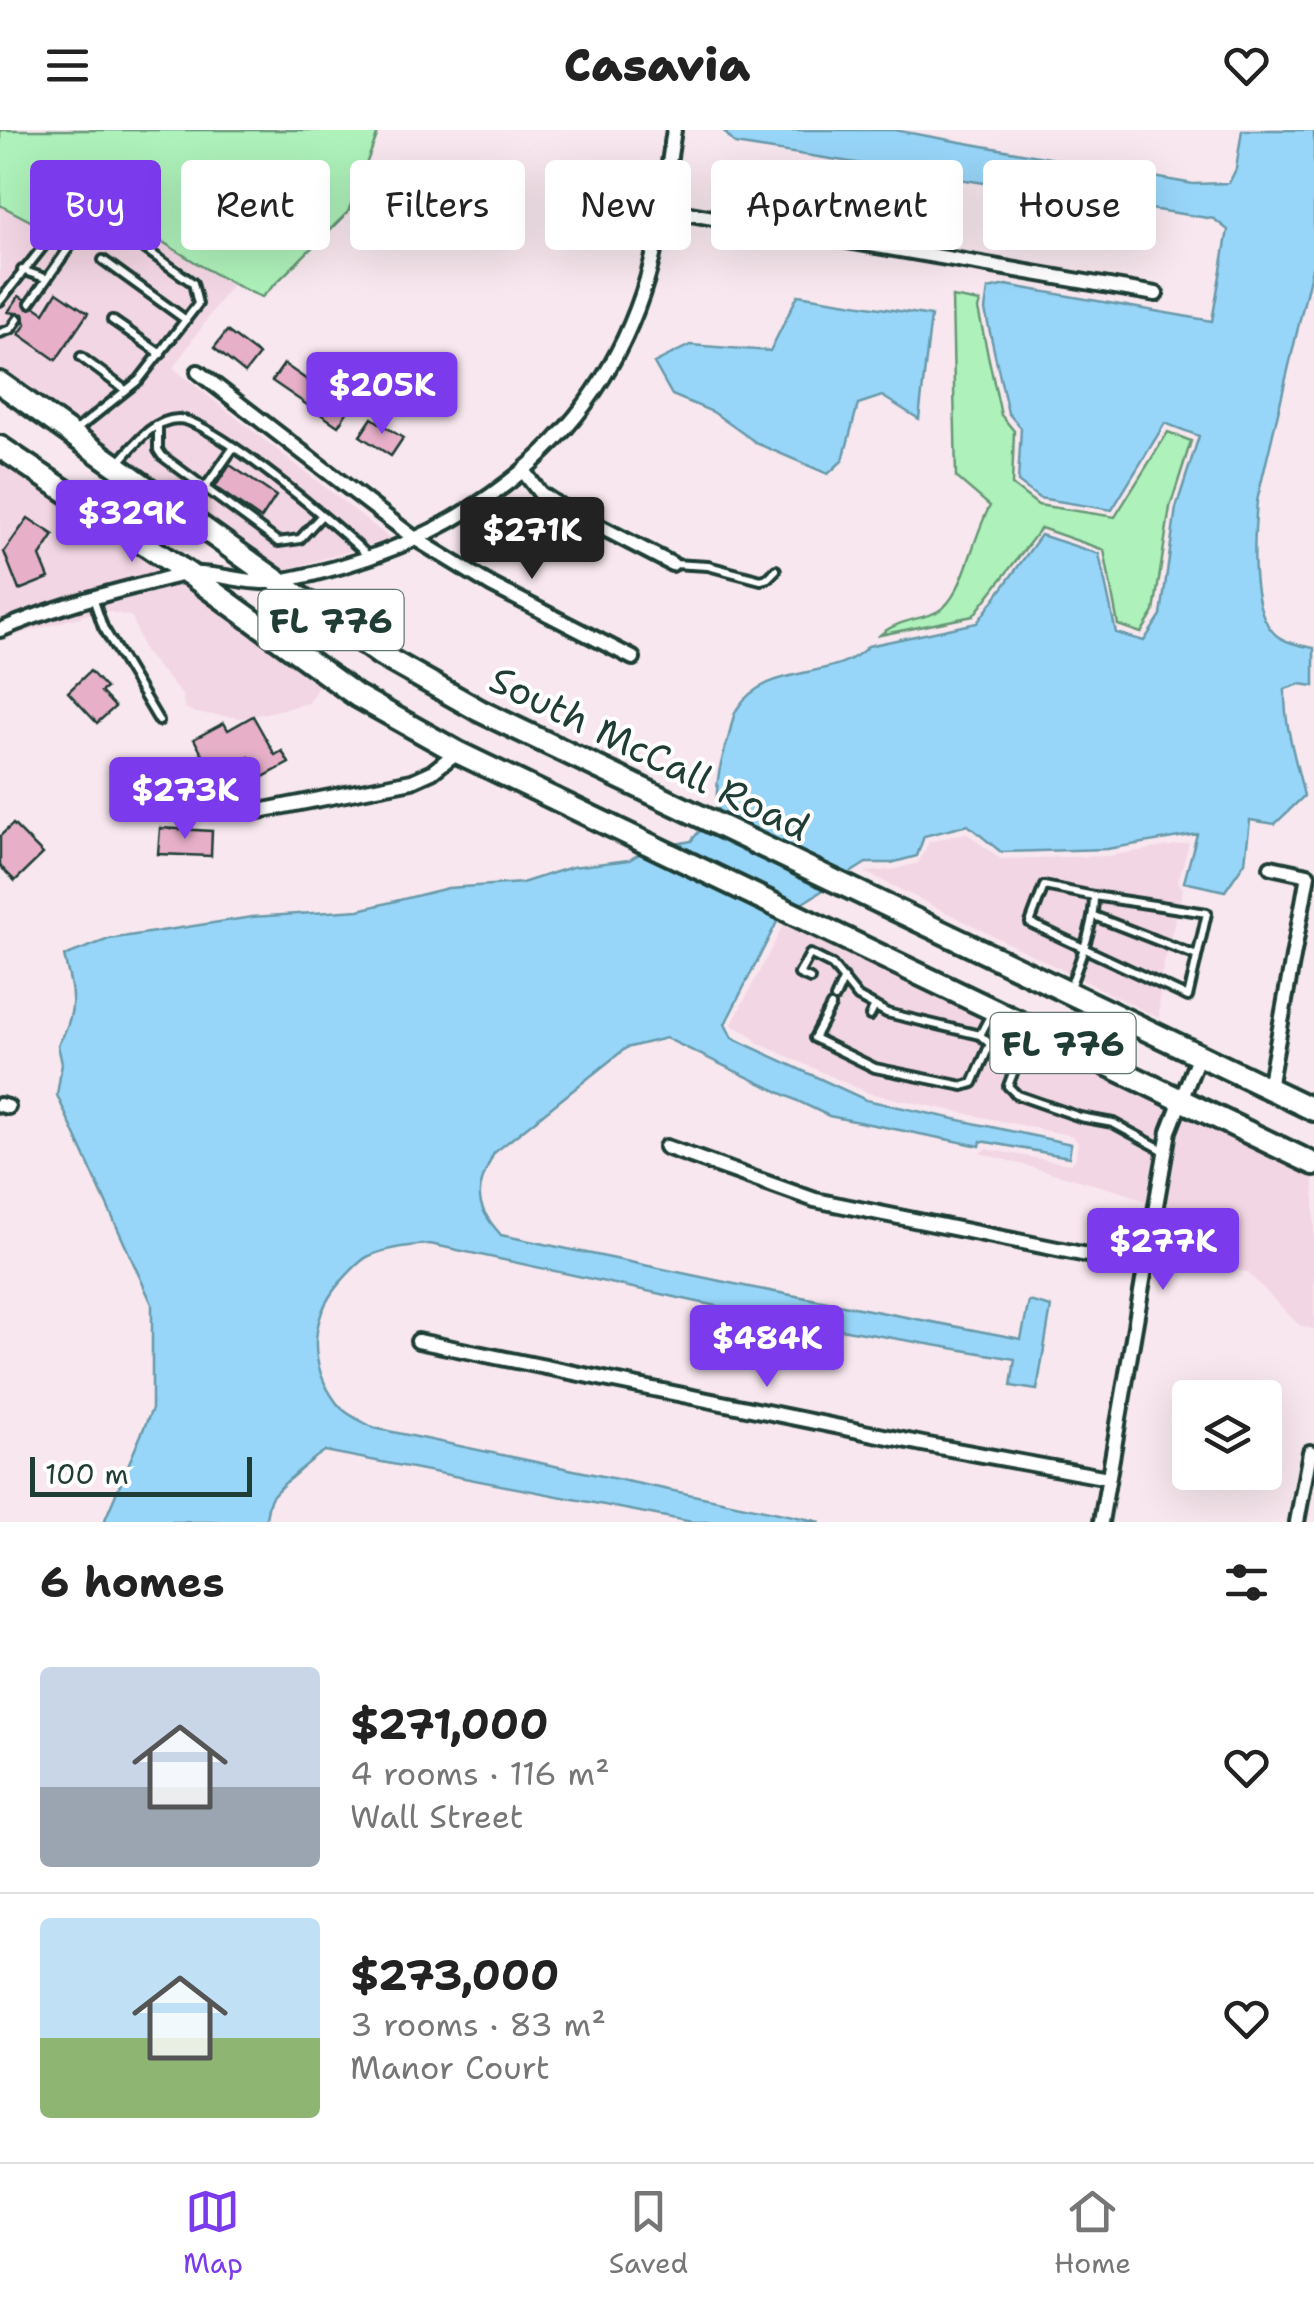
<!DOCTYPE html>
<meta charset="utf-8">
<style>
body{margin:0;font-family:"Shantell Sans",sans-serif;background:#f2f2f2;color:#222;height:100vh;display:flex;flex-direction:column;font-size:38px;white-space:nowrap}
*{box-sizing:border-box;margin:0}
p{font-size:32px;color:#767676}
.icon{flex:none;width:55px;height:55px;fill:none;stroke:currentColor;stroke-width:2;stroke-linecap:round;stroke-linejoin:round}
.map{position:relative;height:1392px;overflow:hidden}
.drawer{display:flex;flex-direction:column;background:#fff;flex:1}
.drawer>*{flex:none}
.banner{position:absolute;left:30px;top:30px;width:1255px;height:90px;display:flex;gap:20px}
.buttons{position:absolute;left:1172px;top:1250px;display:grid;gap:20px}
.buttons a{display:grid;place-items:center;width:110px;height:110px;border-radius:10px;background:#fff;box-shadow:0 10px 40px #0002;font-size:50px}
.scale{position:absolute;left:30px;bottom:25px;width:222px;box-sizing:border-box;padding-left:10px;border:5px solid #1f3d34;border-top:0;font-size:28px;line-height:35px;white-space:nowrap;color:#1f3d34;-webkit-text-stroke:8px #fff;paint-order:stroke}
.price{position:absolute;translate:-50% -85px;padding:0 22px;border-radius:10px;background:#7c3aed;color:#fff;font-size:32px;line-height:65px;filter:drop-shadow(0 2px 5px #0008)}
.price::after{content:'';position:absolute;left:50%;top:60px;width:30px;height:22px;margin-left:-15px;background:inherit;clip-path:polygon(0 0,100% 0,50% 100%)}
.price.current{background:#222;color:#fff}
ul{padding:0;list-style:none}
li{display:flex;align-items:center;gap:30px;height:250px;padding:0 40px}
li+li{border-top:2px solid #e0e0e0}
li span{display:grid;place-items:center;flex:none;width:280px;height:200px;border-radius:10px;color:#555}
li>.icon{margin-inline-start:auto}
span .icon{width:120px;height:120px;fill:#fffc;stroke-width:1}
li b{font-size:42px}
h2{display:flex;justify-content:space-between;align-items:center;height:120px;padding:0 40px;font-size:42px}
.pill{padding:0 35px;border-radius:10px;background:#fff;box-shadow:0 10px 40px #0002;font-size:35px;line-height:90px}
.pill.current{background:#7c3aed;color:#fff}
header{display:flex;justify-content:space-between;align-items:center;height:130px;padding:0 40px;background:#fff;font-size:45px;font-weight:800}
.tab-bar{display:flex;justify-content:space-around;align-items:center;height:140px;border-top:2px solid #e0e0e0;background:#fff;font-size:28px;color:#767676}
.tab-bar a{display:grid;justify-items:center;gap:5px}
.tab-bar .current{color:#7c3aed}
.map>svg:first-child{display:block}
</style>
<header><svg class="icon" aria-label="menu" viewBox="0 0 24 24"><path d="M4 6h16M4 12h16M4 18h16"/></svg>Casavia<svg class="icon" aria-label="heart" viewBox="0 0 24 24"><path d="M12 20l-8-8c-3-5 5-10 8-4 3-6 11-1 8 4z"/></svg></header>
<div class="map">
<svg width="1314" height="1392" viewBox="0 0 1314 1392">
<rect width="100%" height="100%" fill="#f8e7ee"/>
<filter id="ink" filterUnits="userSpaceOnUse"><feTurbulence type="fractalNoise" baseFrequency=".01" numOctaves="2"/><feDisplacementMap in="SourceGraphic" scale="20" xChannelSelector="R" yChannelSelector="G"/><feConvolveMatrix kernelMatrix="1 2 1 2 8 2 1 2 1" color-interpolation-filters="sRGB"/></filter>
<g filter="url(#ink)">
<!-- built -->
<path fill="#f3d6e3" d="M93 74 128 90 231 155 173 238 391 409 278 442 0 238V75L42 97Z
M0 328 168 440 62 467 0 491Z
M187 454 321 550 309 573 244 588 195 583 184 577 183 566 144 521 132 487 103 480 0 510 67 483Z
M966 703 1001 729 1107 726 1189 713 1178 752 1183 759 1160 849 1159 888 865 742 892 740 918 733 929 712Z
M784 794 1168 979 1162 999 1149 1073 1122 1062 980 1023 986 1019 1070 1034 1075 1030 1078 1013 1073 1006 868 963 758 913 748 903 734 897 732 894Z
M1182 986 1314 1048V1199L1299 1195 1247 1142 1157 1132 1173 1085 1164 1080Z"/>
<!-- green -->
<path fill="#aef1ba" stroke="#669777" stroke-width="2.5" d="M0 0H379L348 82 262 167C202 143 153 100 93 74L42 97 0 75Z
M952 167 980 172 978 179 1001 285 1014 301 1012 355 1038 375 1115 387 1168 302 1191 311 1170 377 1154 482 1141 503 1118 495 1104 420 1041 398 973 486 880 505C900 487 930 490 944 477 966 456 973 406 990 376L956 347Z"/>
<!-- water -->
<path fill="#98d6f9" stroke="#6899aa" stroke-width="2.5" d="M723 0H894L1193 54 1229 53 1236 39 1242 0H1314V130L1257 371C1254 405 1248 481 1276 505 1286 513 1302 516 1314 518V556L1300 554 1285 559C1284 596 1296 630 1304 666L1275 694 1250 690 1245 732 1225 761 1184 752 1197 704 1107 719 1001 722 968 695 924 706 917 726 891 733H866L779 788 725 894 732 908 866 970 1071 1014 1069 1027 981 1011 980 1016 829 986 666 908 626 918 494 1023C476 1061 472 1072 501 1105L749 1157 1021 1209 1029 1171 1051 1177 1037 1260 1011 1256 1015 1229 753 1184 430 1114C409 1116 389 1117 369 1126 360 1130 353 1139 346 1146 310 1182 306 1231 336 1272 344 1284 362 1291 374 1298L821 1392H692L325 1321C316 1326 276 1359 271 1368 268 1374 267 1385 265 1392H104L152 1279V1174L57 965 62 934 58 915C79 879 73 863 64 826L109 809 252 787 359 780 448 758 522 753 572 737 629 730 646 720 691 711 718 679C714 655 721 632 728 609 731 600 732 587 737 579 766 532 836 552 868 516L977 493 1041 405 1099 424 1116 503 1144 511 1161 485 1176 378 1199 306 1165 293 1112 380 1039 368 1018 352 1021 298 1008 283 985 180 988 159 1006 155 1212 191 1228 100 1214 89 735 14Z
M798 165 931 186 919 289 882 266 858 274 843 330 828 344 758 314 713 282 672 265 654 233 690 215 770 221Z"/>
<!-- building -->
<path fill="#e7b0c8" stroke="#1f3d34" stroke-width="2.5" d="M57 162 88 183 56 230 19 204 26 194 23 184 8 182 19 166 24 169 27 179 35 177 44 183Z
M227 201 259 225 245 243 214 218Z
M284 234 336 270 340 264 353 273 338 296 272 251Z
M372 288 403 308 391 326 360 306Z
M230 335 276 366 261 389 215 357Z
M28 388 54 405 40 426 49 448 19 460 4 422Z
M90 541 106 558 101 562 115 577 97 593 68 562Z
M253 586 275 625 282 621 289 633 261 648 249 627 214 646 194 609 224 593 228 600Z
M13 694 43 724 15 751 0 736V706Z
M160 698 212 701 211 726 158 724Z"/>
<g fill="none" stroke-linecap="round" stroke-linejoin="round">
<defs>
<path id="service" d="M103 130 186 190
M22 140 45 148
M0 171 69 84 79 79 99 86 193 153 198 174 139 250 75 301
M30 173 83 98 102 89
M112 190 161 224
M0 203 11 199 18 189
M81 227 124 259
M158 296V320L162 326 278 412 300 409 321 386
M117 334C134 316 151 290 178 289 211 289 340 398 367 425
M205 358 234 317
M673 434 708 436 761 450 768 448 776 440
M93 468 103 497 159 591
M1094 786 1197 826
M810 849 799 844 810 824 832 835 858 867 887 883 980 905 990 914 973 953 963 956 875 938 814 908 831 876
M1070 858C1080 828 1094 798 1094 766L1044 756 1030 793 1188 867 1207 783 1094 766
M835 868 844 848
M870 886 875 876
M1030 899 1008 956 1017 965 1080 987 1113 993 1165 1021
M980 905 991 884"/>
<path id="minor" d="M661 79 1156 164
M198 242 414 408 491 455 633 528
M524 342 540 363 558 375 672 434
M0 500C47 480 95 466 145 454 159 451 174 445 189 444 219 442 251 456 280 451 450 419 596 321 647 149 661 101 666 50 674 0
M259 681 412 651 432 642 457 622
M1269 958 1308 745 1271 737
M0 975 8 977
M666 1017 815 1070 1146 1137
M418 1211 923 1314 1108 1348
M1101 1392 1169 1001 1198 927
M1297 1392 1310 1322"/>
<path id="primary" d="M0 253 381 525 480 581 1314 980
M0 317 189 444 357 566 457 622 1314 1034"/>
</defs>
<!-- service casing -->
<use href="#service" stroke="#1f3d34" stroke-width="14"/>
<!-- minor casing -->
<use href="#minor" stroke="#1f3d34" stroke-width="20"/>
<!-- primary casing -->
<use href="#primary" stroke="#1f3d34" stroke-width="28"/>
<!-- service -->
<use href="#service" stroke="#fff" stroke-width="6"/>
<!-- minor -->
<use href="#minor" stroke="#fff" stroke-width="12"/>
<!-- primary -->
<use href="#primary" stroke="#fff" stroke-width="20"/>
</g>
</g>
<g text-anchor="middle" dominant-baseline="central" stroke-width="8" stroke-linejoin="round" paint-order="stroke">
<!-- shield labels -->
<g fill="#fff" stroke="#627771" stroke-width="2.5">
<rect x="258.5" y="460" width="145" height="60" rx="8"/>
<rect x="990.5" y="883" width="145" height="60" rx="8"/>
</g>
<g font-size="35" font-weight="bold" fill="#1f3d34">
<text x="331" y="490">FL 776</text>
<text x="1063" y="913">FL 776</text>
</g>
<!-- street labels -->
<g font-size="38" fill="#1f3d34" stroke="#fff">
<text transform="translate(650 623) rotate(26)">South McCall Road</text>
</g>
</g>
</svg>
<div class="buttons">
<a><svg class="icon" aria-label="layers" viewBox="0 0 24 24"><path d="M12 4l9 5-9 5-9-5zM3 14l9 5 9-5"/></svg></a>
</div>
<div class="scale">100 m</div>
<b class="price" style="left:382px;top:307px">$205K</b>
<b class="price" style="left:132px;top:435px">$329K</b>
<b class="price current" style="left:532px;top:452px">$271K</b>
<b class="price" style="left:185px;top:712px">$273K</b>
<b class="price" style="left:1163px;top:1163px">$277K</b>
<b class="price" style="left:767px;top:1260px">$484K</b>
<div class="banner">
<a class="pill current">Buy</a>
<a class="pill">Rent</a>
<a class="pill">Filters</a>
<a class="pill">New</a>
<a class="pill">Apartment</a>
<a class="pill">House</a>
</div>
</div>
<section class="drawer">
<h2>6 homes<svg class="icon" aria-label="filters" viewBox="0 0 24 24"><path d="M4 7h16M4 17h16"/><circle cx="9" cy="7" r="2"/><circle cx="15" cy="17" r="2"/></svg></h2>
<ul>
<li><span style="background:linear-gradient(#c9d6e8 60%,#9aa5b1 0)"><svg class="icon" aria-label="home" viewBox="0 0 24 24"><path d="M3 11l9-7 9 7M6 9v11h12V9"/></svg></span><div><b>$271,000</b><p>4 rooms · 116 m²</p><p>Wall Street</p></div><svg class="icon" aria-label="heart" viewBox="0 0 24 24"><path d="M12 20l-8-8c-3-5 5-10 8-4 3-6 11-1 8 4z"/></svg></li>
<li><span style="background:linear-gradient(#bfe0f5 60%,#8fb573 0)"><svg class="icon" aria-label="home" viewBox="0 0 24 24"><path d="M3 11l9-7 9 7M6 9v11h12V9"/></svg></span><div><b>$273,000</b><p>3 rooms · 83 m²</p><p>Manor Court</p></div><svg class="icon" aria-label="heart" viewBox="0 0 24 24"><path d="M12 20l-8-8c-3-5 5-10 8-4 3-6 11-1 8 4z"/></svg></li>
</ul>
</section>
<nav class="tab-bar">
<a class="current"><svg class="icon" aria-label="map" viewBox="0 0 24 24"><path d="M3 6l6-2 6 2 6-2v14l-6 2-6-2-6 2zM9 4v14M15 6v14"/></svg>Map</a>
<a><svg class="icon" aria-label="saved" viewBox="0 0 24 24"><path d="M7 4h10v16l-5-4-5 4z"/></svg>Saved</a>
<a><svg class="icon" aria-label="home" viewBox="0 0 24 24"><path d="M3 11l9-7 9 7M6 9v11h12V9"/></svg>Home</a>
</nav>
